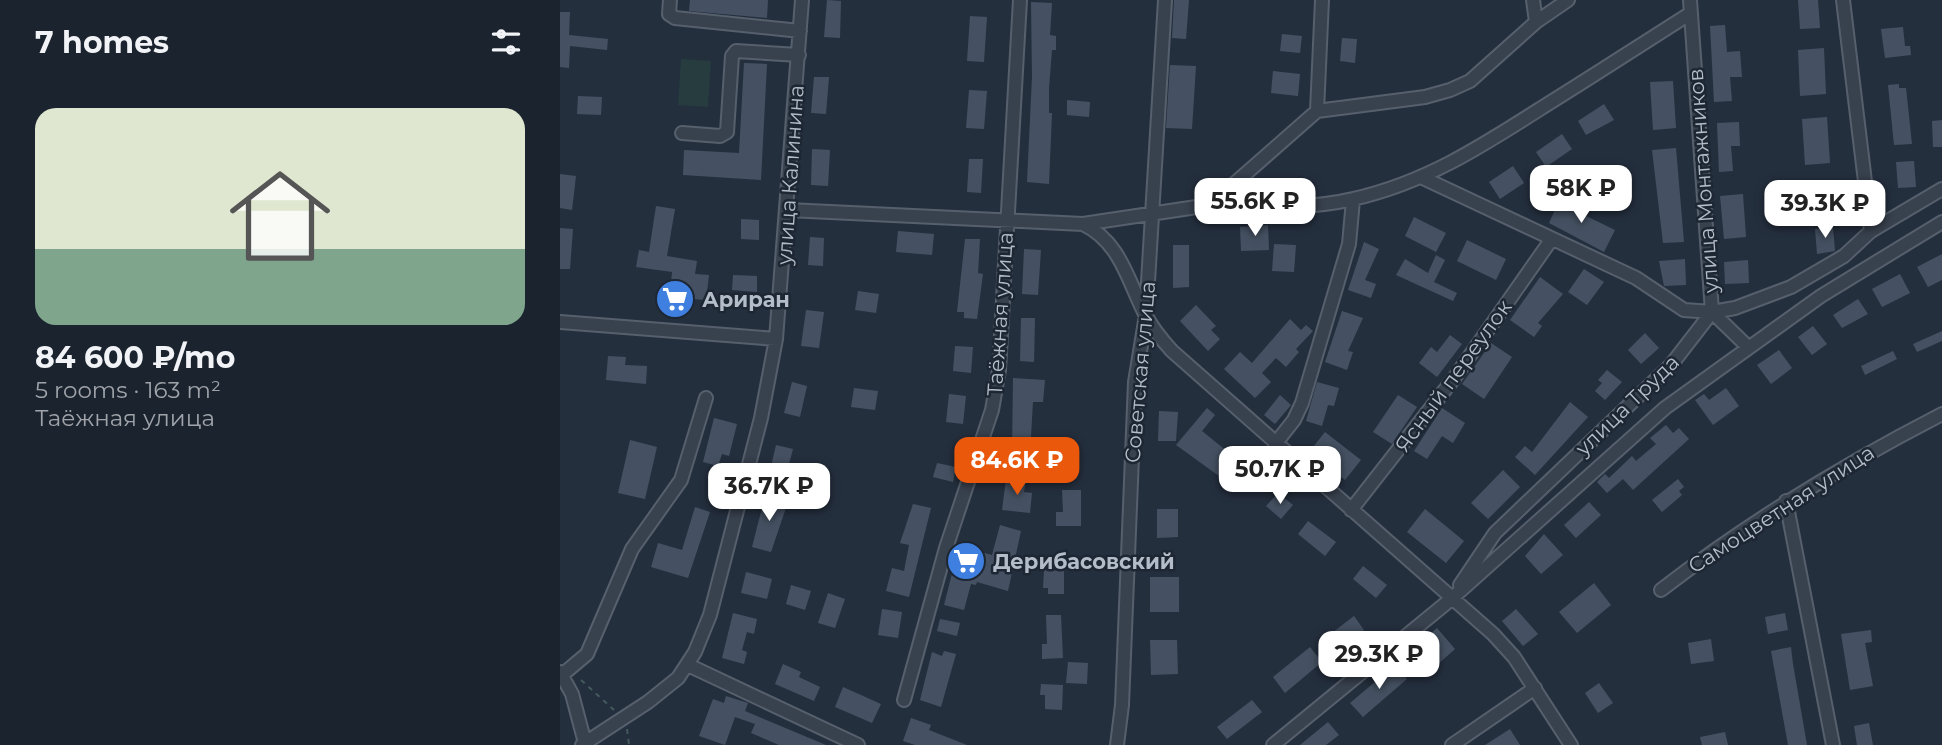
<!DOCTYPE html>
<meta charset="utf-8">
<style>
body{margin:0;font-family:Montserrat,sans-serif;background:#282f3a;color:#f1f3f6;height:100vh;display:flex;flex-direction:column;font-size:26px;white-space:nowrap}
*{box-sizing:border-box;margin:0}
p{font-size:23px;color:#a0a4aa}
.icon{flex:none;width:38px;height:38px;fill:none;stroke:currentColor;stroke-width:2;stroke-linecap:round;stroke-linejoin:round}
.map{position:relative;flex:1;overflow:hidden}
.sheet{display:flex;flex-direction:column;background:#1b232e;width:560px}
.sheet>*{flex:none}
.price{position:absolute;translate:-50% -60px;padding:0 16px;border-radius:14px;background:#fff;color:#222;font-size:23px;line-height:46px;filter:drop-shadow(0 2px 4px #0008)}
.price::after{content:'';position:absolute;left:50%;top:42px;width:21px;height:16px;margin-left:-10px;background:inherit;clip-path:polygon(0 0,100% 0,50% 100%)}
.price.selected{background:#ea580c;color:#fff}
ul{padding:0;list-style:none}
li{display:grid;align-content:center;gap:14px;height:371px;padding:0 35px}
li+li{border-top:2px solid #39404a}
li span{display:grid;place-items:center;height:217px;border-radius:21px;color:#555}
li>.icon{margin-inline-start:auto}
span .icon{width:126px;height:126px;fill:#fffc;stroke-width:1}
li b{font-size:30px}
h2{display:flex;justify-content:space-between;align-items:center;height:84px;padding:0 35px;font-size:30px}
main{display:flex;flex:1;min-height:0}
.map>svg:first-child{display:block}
</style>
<main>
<section class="sheet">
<h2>7 homes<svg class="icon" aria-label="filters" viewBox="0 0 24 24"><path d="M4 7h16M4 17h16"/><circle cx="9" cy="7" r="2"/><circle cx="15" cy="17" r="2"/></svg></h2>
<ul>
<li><span style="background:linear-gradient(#dfe7d0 65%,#7fa58c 0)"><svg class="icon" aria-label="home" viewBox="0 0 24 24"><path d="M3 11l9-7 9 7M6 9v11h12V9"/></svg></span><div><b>84 600 ₽/mo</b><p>5 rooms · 163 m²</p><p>Таёжная улица</p></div></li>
</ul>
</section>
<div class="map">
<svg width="1382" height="745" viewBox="0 0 1382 745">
<rect width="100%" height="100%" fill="#242f3e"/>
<!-- green -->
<path fill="#263c3f" d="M121 59 151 61 148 107 118 105Z"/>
<!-- building -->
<path fill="#455162" d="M130 0H208L207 18 129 11Z
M267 0 281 1 280 38 264 37Z
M614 0H629L626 39 612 38Z
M1238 0H1258L1260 28 1240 29Z
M471 2 492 3 490 35 496 36V50H492L489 88V113H492L489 184 467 182 472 77Z
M0 12H10L9 35 48 39 47 50 10 46 9 68 0 67Z
M410 16 427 17 424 62 407 61Z
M1165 25 1167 52 1180 51 1182 77H1170L1172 101 1154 102 1150 26Z
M1343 27 1345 46H1350L1351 55 1325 58 1321 29Z
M722 34 742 36 740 53 720 51Z
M782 38 797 39 795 63 780 61Z
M1264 48 1266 94 1240 96 1238 50Z
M184 63 207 64 201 180 123 175 124 150 179 153Z
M610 65 636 66 632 129 606 128Z
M713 71 740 74 738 96 711 93Z
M254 77H269L266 114 251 113Z
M1113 81 1116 128 1093 130 1090 82Z
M1339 84V88H1346L1352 144 1334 145 1328 85Z
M409 90 427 91 424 129 406 128Z
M18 96 42 97 41 115 17 114Z
M507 100 530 102 529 117 507 115Z
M1044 104 1054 120 1026 135 1018 121Z
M1267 117 1270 163 1245 165 1242 119Z
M1382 120V147H1373L1372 121Z
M1179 122 1180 146H1171L1173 171 1159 172 1157 123Z
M1002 134 1012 149 986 167 976 152Z
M1116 148 1124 242 1103 243 1092 150Z
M252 149 270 150 268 186 251 185Z
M409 159H423L421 193 407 192Z
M1354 161 1356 187 1338 188 1336 162Z
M953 166 964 183 940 199 929 182Z
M0 174 16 176 12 210 0 208Z
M1271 184 1273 208 1248 210 1246 186Z
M1183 194 1186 237 1164 239 1160 196Z
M1001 196 1021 205 1018 212 1055 230 1044 252 989 223Z
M96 206 115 209 107 256 137 261 135 274 149 275 146 300 132 299 131 305 118 304V310L107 308 104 293 110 294 112 272 76 267 79 250 89 252Z
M854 217 886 233 876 252 845 236Z
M181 219 199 220V240L181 239Z
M708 225 709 250 681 251 680 227Z
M1273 227 1275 251 1257 254 1255 229Z
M0 228 13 229 10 269H0Z
M338 231 374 234 372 255 336 252Z
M250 237 264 238 263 266 248 265Z
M405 239H420L418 273 423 274 417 319 404 318V312H397Z
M907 240 946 259 936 280 897 261Z
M804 242 819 249 805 280 816 284 811 298 788 290Z
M714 244 736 245 734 272 712 271Z
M613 245H629V287L613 288Z
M464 249 481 250 478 295 462 294Z
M1382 254V280L1368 287 1357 267Z
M876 255 885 260 874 282 897 293 893 301 836 275 845 259 868 273Z
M1125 259 1126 285 1104 286 1099 261Z
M1188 260 1189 283 1165 284 1164 262Z
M1024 269 1044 282 1027 305 1008 292Z
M1340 274 1350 293 1322 307 1312 289Z
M173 275 197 276V292L172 290Z
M980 277 1003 294 978 323 982 326 974 337 950 320Z
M298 291 319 294 316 313 295 310Z
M1298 299 1308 314 1282 328 1273 315Z
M636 305 656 326 651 330 660 339 648 351 620 321Z
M246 310 264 312 259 348 241 346Z
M782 311 803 318 788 351 793 352 787 370 765 362Z
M461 318H475L474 362 460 361Z
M730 319 741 330 746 325 753 331 736 349 739 352 726 367 716 358 702 373 711 382 695 398 664 369 680 352 692 363Z
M1253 326 1267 344 1252 355 1238 337Z
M1382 331V341L1357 352 1353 344Z
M1085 333 1099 348 1081 364 1068 350Z
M890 335 902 344 877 377 859 363 871 347 877 352Z
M931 343 952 357 924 399 902 384Z
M395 346 413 347 411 373 393 371Z
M1219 350 1232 368 1211 384 1197 365Z
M1333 351 1337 359 1305 375 1301 366Z
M48 356 66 357 65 365 87 366 86 384 46 380Z
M1047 370 1062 382 1045 400 1035 391 1042 383 1038 380Z
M453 378 485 380 483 402H473L470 453 452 452Z
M232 382 247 386 240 417 224 413Z
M757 382 779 388 774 406 768 405 762 426 746 421Z
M294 388 318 391 315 410 291 407Z
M1166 388 1179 406 1153 425 1135 400 1144 394 1149 400Z
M389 394 406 396 403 424 386 422Z
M720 395 731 405 715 424 704 415Z
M838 395 857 407 832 444 813 432Z
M1010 402 1028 417 975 475 955 457 965 446 972 452Z
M647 408 655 415 642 431 684 465 670 484 616 445Z
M882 408 905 423 893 443 882 436 867 459 854 451Z
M599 411 618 412 616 441H598Z
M154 418 177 424 169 456 162 454 158 466 143 462Z
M1106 425 1113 433 1119 428 1129 439 1073 490 1063 479 1047 493 1037 482 1045 474 1049 478 1072 456 1076 461 1096 444 1090 438Z
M765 432 801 460 785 480 749 452Z
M70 440 97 447 85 499 58 493Z
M216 445 233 449 224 483 208 479Z
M377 463 396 467 393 482 373 477Z
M943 470 960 487 928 519 911 503Z
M446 479 466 481 464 492 472 493 470 513 442 510Z
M1118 479 1124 487 1119 491 1122 495 1102 512 1092 500Z
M502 490H521V526H496V512H503Z
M718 493 733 505 721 519 706 506Z
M205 496 228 502 211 552 192 547Z
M1029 502 1041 515 1016 538 1004 525Z
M353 504 371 508 349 597 326 591 332 568 344 571 349 545 340 543Z
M135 507 150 512 128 578 91 567 98 543 122 550Z
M597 509H618V537L597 538Z
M865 509 904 541 886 563 847 532Z
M748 521 776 542 765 556 738 534Z
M440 525 461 531 448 591 417 582 416 585 411 584 404 610 384 605 399 546 432 555Z
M984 534 1003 555 981 574 965 556Z
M803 566 827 585 816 598 793 579Z
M484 570 504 571V594H488V588H483Z
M186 572 212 579 207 599 181 593Z
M590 577H619V612H590Z
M1034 583 1051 605 1017 633 999 612Z
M231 585 251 591 245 610 226 604Z
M268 593 285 599 275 628 258 623Z
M322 609 342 612 338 638 318 635Z
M956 609 978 634 963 646 942 621Z
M173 613 197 619 194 634 187 632 182 650 187 652 184 664 162 658Z
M1225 613 1228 630 1208 634 1205 617Z
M486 615H501L503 658 482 659V644H487Z
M794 616 804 630 778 649 768 636Z
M380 619 400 623 397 636 377 631Z
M877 628 895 649 876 666 857 645Z
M1311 630 1312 642 1305 643 1313 686 1290 690 1281 634Z
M1151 639 1154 661 1131 664 1128 643Z
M590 640H617L618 674 591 675Z
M750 647 762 662 725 693 713 677Z
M1231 647 1233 664 1247 745H1228L1211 651Z
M384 651 396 654 381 707 360 700 372 652 382 656Z
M508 662 528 663 527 684 506 683Z
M223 664 241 672 239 677 260 687 254 701 215 684Z
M835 665 847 679 803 717 790 703Z
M1039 683 1053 703 1038 713 1025 693Z
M481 684 503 685 502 710 485 709V695H480Z
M283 687 321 704 312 723 275 707Z
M166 696 188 703 185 711 266 745H219L191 733 195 724 175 717 165 745 139 736 153 699 164 703Z
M692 700 702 712 667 739 657 727Z
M351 718 371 725 369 730 407 745H355L343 741Z
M768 722 779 735 766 745H740Z
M1309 723 1313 745H1297L1294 726Z
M950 729 960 745H925Z
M1165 732 1168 745H1142L1140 737Z"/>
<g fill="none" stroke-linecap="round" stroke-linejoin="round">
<defs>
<path id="minor" d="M110 0 109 14 115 18 240 31
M973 0 976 22
M1130 0 1152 312 1188 347
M1283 0 1311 231
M757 111 762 0
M122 133 160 136 167 132 172 56 176 51 239 55
M863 178 1076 278 1124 310 1152 312
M650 205C698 207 747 210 793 199 865 183 922 146 983 107 1033 76 1082 44 1131 13
M228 210 523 224 650 205 757 111 865 97 890 90 910 81 976 22 1008 0
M523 224C561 242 568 282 586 316 593 329 602 340 612 351L933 634 954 657 1011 745
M0 322 216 339
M715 444 734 420 742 403 789 244 793 200
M1226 501 1273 745
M791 510 895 377 991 240
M900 585 935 533 1111 365 1152 312 1175 308 1231 287 1284 256 1311 231 1382 189
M1101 590C1189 522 1283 465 1382 414
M128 665 298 745
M0 672 12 694 25 743
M2 675 27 654 72 549 121 480 146 398
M344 700 386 548 432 410 439 370 460 0
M22 745 88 702 118 678 135 652 150 615 201 418 216 339 242 0
M557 745 562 705 575 382 586 315 605 0
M713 745 890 600 1105 408 1261 296 1382 222
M892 745 975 688"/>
</defs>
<!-- minor casing -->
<use href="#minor" stroke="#565f6c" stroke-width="16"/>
<!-- path -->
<path stroke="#44595c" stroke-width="2" stroke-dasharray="5 5" stroke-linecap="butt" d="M21 680 54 710
M67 729 69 745"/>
<!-- minor -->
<use href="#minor" stroke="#38414e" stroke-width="12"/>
</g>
<!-- icons -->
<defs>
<symbol id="supermarket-disc" viewBox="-11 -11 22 22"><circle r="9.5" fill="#3f7fe0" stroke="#1d2633"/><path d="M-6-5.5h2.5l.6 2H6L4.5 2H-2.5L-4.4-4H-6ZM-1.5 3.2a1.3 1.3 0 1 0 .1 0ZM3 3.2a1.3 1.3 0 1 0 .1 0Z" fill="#fff"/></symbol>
</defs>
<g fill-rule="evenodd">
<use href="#supermarket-disc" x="93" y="277" width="44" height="44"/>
<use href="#supermarket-disc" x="384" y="539" width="44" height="44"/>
</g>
<g text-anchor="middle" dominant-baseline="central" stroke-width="5" stroke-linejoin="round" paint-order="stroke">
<!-- street labels -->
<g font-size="21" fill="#b4bcc9" stroke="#1d2633">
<text transform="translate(230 175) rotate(-86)">улица Калинина</text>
<text transform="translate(1143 181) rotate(-94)">улица Монтажников</text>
<text transform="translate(440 314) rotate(-86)">Таёжная улица</text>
<text transform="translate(580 372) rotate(-85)">Советская улица</text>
<text transform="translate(893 376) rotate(-54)">Ясный переулок</text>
<text transform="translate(1067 405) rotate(-44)">улица Труда</text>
<text transform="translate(1221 509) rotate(-33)">Самоцветная улица</text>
</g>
<!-- poi labels -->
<g font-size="21" font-weight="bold" fill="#b4bcc9" stroke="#1d2633" text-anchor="start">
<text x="142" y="299">Ариран</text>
<text x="433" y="561">Дерибасовский</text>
</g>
</g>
</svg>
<b class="price" style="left:1021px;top:225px">58K ₽</b>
<b class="price" style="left:695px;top:238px">55.6K ₽</b>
<b class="price" style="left:1265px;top:240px">39.3K ₽</b>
<b class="price selected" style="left:457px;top:497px">84.6K ₽</b>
<b class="price" style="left:720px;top:506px">50.7K ₽</b>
<b class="price" style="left:209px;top:523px">36.7K ₽</b>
<b class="price" style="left:819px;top:691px">29.3K ₽</b>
</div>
</main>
